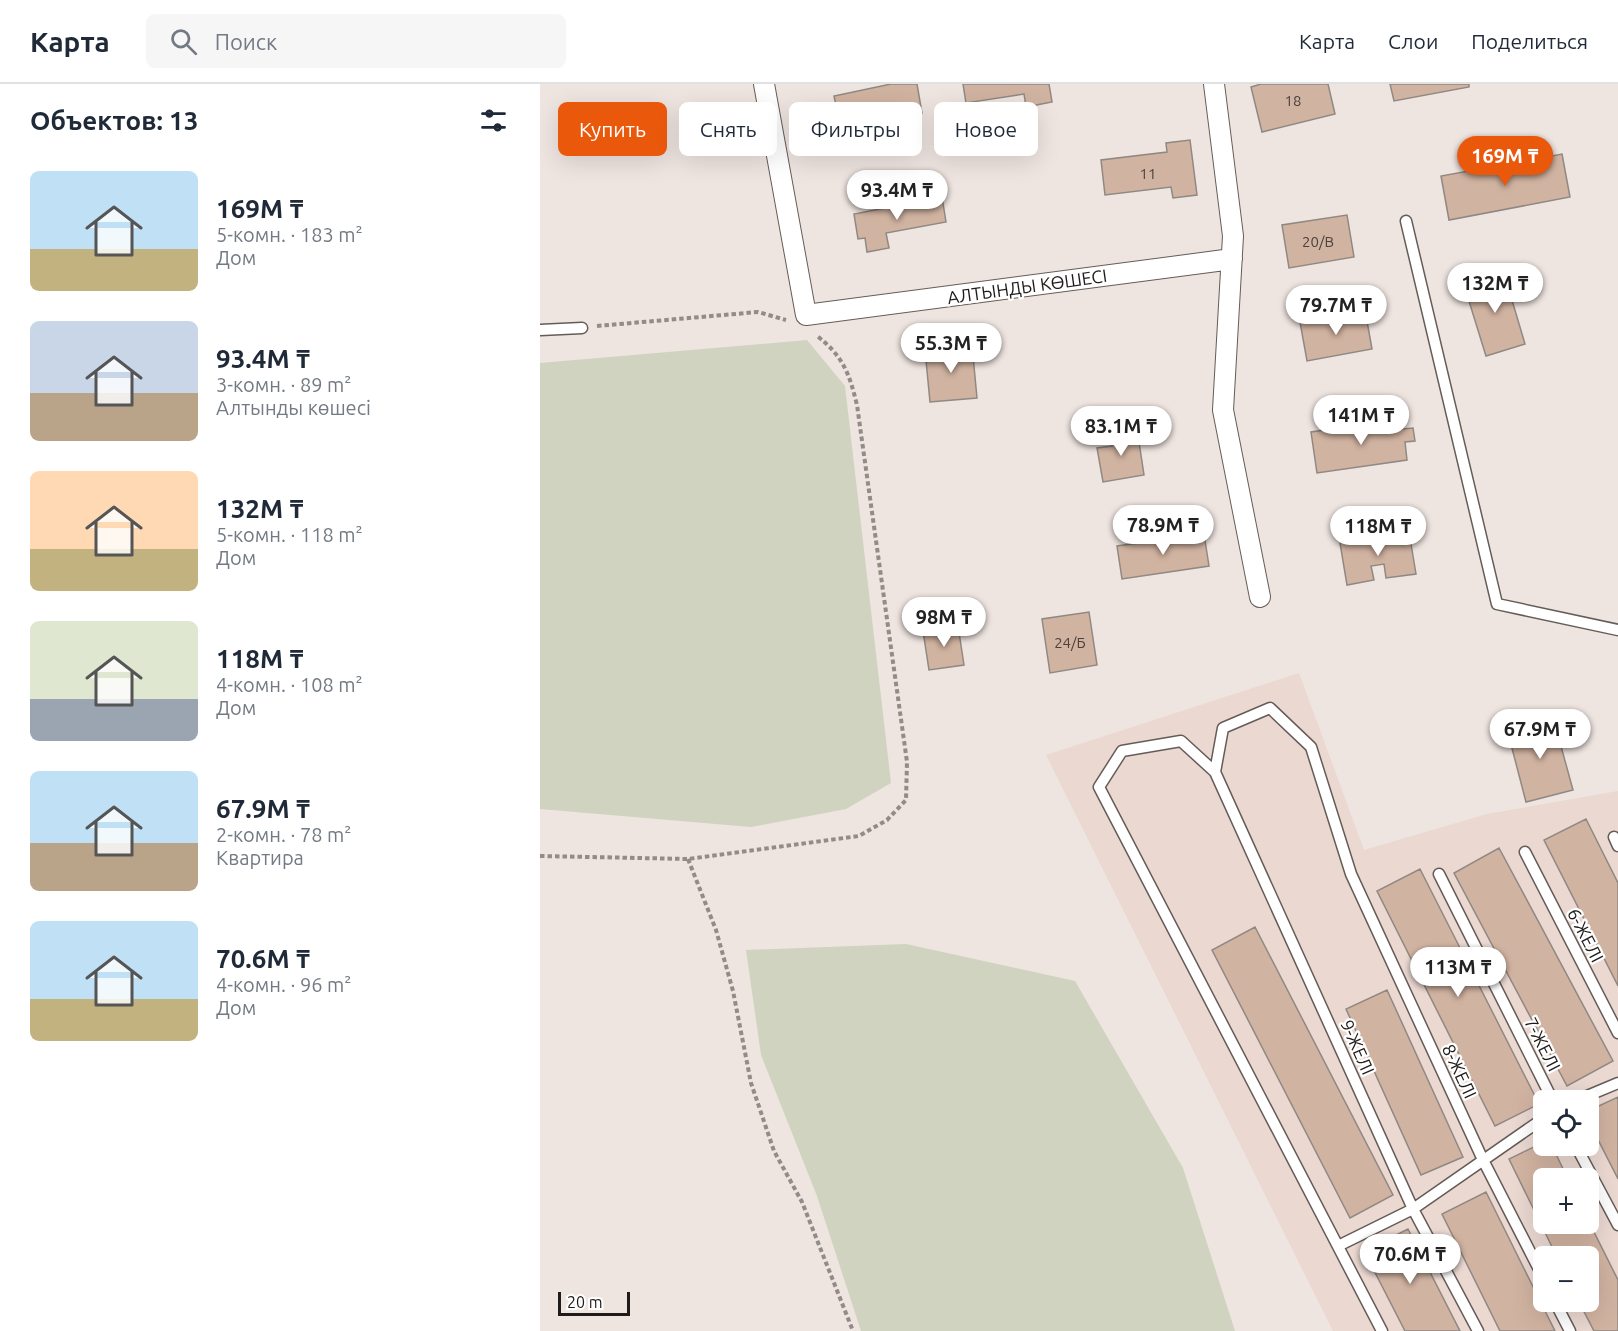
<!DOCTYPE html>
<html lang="ru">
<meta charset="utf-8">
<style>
body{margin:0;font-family:Ubuntu,sans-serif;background:#f6f6f7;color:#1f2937;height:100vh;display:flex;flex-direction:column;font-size:22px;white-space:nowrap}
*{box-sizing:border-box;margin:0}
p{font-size:20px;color:#747a83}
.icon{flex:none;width:33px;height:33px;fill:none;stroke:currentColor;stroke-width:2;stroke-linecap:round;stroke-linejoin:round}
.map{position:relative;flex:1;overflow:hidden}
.details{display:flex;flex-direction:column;background:#fff;width:540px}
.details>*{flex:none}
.top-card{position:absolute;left:18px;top:18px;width:570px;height:54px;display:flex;gap:12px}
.fabs{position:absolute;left:993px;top:1006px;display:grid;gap:12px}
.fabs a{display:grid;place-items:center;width:66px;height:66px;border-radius:9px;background:#fff;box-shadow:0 6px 24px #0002;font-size:30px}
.scale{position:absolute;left:18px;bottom:15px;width:72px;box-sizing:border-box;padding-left:6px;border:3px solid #1f1b1a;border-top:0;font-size:16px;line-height:21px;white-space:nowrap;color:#1f1b1a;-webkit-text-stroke:4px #fff;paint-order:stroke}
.price{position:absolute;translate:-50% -51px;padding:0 14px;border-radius:21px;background:#fff;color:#222;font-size:20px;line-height:39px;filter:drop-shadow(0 2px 3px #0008)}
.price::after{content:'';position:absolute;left:50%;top:36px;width:18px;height:14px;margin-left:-9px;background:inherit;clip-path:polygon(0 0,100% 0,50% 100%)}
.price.current{background:#ea580c;color:#fff}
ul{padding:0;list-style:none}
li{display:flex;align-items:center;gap:18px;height:150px;padding:0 30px}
li span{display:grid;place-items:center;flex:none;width:168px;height:120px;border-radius:9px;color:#555}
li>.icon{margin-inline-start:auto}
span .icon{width:72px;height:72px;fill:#fffc;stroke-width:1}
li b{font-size:26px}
h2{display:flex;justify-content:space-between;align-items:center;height:72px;padding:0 30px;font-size:26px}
.pill{padding:0 21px;border-radius:9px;background:#fff;box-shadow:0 6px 24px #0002;font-size:21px;line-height:54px}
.pill.current{background:#ea580c;color:#fff}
header{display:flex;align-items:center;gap:36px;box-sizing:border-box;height:84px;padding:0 30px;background:#fff;border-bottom:2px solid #e0e1e3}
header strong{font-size:28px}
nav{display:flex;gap:33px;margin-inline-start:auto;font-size:21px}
.search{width:420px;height:54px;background:#f6f6f7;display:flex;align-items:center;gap:15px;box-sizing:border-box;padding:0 21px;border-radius:9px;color:#747a83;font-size:22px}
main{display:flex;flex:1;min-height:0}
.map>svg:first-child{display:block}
</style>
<header>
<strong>Карта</strong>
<div class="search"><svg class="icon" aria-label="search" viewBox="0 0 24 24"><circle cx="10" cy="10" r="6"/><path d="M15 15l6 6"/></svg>Поиск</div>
<nav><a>Карта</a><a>Слои</a><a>Поделиться</a></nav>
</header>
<main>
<section class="details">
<h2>Объектов: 13<svg class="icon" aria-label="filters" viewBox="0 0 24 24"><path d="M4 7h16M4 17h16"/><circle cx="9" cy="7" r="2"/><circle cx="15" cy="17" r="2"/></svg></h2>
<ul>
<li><span style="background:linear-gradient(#bfe0f5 65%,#c2b280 0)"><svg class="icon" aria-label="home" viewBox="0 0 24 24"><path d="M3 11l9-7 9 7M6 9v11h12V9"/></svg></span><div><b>169M ₸</b><p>5-комн. · 183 m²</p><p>Дом</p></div></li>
<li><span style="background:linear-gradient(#c9d6e8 60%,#b9a48a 0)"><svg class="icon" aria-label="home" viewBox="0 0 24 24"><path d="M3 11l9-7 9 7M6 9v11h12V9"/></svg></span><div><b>93.4M ₸</b><p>3-комн. · 89 m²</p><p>Алтынды көшесі</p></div></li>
<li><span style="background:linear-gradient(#ffd9b3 65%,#c2b280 0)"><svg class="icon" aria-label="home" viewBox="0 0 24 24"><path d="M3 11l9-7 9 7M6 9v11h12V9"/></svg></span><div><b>132M ₸</b><p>5-комн. · 118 m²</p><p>Дом</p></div></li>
<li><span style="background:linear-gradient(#dfe7d0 65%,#9aa5b1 0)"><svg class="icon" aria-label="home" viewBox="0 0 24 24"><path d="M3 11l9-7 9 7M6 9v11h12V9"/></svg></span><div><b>118M ₸</b><p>4-комн. · 108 m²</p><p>Дом</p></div></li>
<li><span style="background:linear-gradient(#bfe0f5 60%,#b9a48a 0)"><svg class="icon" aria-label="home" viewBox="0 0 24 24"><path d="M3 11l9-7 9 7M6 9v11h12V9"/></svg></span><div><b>67.9M ₸</b><p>2-комн. · 78 m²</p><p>Квартира</p></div></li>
<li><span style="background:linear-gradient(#bfe0f5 65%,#c2b280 0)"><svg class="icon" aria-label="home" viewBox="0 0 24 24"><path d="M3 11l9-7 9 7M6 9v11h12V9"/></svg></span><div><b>70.6M ₸</b><p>4-комн. · 96 m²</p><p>Дом</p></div></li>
</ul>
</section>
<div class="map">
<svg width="1078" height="1247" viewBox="0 0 1078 1247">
<rect width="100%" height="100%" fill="#eee4e0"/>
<!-- built -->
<path fill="#ead8d1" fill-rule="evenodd" d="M759 589 824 766 947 730 1078 707V1247H793L506 671ZM1004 1017H1048V1062H1004ZM1004 1095H1048V1140H1004ZM1004 1173H1048V1218H1004Z"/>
<!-- green -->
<path fill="#d0d3c0" d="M267 256 305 302 351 699 306 725 211 743 0 725V279Z
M366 860 535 897 643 1084 695 1247H321L277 1112 221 971 206 866Z"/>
<!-- building -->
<path fill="#d1b3a1" stroke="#908883" stroke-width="1.5" d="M351 0H377L382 29 301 46 294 12Z
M423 0H509L512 18 486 23 484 10 426 19Z
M721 0H788L795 30 722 48 711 3Z
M850 0H929V3L854 17Z
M650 56 657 111 633 114 631 103 565 111 561 76 627 68 626 59Z
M1022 70 1030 113 909 136 901 92Z
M402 113 406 138 346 149 349 164 327 168 325 154 318 155 314 130Z
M807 131 814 173 749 184 742 141Z
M964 189 985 260 946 272 924 201Z
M825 226 832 265 767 277 760 238Z
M432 261 437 314 390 318 385 266Z
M861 335 863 345 873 344 875 357 865 358 867 376 777 389 771 348Z
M597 345 604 391 563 398 557 364 572 362 570 349Z
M869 448 876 490 846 494 844 480 831 482 834 496 807 501 800 459Z
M664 450 669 482 582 495 577 462Z
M549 528 557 581 510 589 502 535Z
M418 542 424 581 389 586 383 547Z
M1013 633 1033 706 986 718 967 645Z
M1046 735 1078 799V902L1004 756Z
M959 764 1073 977 1027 1002 914 789Z
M880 785 999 1020 955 1042 837 807Z
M715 843 853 1111 810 1134 672 866Z
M847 906 923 1073 881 1091 806 925Z
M1078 1013V1095L1048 1036V1027Z
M1004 1058V1062H1012L1028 1095H1004V1140H1048V1136L1078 1196V1247H1054L1039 1218H1048V1173H1017L969 1075Z
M946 1108 1015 1247H960L902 1130Z
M868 1145 920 1247H865L824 1167Z"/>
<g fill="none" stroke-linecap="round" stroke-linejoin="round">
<defs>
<path id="service" d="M866 137 957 520 1078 546
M0 246 42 244
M675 688 683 644 730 624 771 663 811 790 943 1076 1004 1195
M1074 753 1078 762
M985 768 1078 949
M899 790 1013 1017
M1035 1017 1078 999
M1036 1062 1078 1141
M798 1162 873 1125 1004 1034
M1015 1218 1030 1247
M842 1247 559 703 582 667 641 657 675 688 873 1125 938 1247"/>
<path id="minor" d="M224 0 266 231 692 175
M674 0 693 152 683 326 720 513"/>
</defs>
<!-- service casing -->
<use href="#service" stroke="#655c58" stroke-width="13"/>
<!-- minor casing -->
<use href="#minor" stroke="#655c58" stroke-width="22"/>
<!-- path -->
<path stroke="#928b88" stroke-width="4" stroke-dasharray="4.5 3" stroke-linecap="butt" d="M57 242 218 228 246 236
M0 772 148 775 319 752 347 736 366 716 367 678 317 321C309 289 304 273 276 251
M148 775 176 846 193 907 211 999 234 1067 262 1118 313 1247"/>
<!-- service -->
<use href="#service" stroke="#fff" stroke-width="10"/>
<!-- minor -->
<use href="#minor" stroke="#fff" stroke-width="20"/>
</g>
<g text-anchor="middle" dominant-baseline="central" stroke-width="4.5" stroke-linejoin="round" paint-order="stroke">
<!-- number labels -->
<g font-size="15" fill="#4c413c">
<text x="753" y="16">18</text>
<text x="608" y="89">11</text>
<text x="778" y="157">20/В</text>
<text x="530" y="558">24/Б</text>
</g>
<!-- street labels -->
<g font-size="18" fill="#1f1b1a" stroke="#fff">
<text transform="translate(487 202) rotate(-8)">АЛТЫНДЫ КӨШЕСІ</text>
<text transform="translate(1046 851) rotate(63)">6-ЖЕЛІ</text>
<text transform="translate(1003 960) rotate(63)">7-ЖЕЛІ</text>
<text transform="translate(818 963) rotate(66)">9-ЖЕЛІ</text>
<text transform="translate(920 987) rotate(65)">8-ЖЕЛІ</text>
</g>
</g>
</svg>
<div class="fabs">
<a><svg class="icon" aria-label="locate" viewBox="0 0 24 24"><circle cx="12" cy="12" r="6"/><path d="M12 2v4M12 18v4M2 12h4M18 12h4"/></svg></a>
<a>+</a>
<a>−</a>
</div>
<div class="scale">20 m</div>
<b class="price current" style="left:965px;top:103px">169M ₸</b>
<b class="price" style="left:357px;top:137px">93.4M ₸</b>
<b class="price" style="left:955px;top:230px">132M ₸</b>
<b class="price" style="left:796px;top:252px">79.7M ₸</b>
<b class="price" style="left:411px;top:290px">55.3M ₸</b>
<b class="price" style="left:821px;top:362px">141M ₸</b>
<b class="price" style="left:581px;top:373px">83.1M ₸</b>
<b class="price" style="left:623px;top:472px">78.9M ₸</b>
<b class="price" style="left:838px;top:473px">118M ₸</b>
<b class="price" style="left:404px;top:564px">98M ₸</b>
<b class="price" style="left:1000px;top:676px">67.9M ₸</b>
<b class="price" style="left:918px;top:914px">113M ₸</b>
<b class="price" style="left:870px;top:1201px">70.6M ₸</b>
<div class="top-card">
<a class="pill current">Купить</a>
<a class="pill">Снять</a>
<a class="pill">Фильтры</a>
<a class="pill">Новое</a>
</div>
</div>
</main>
